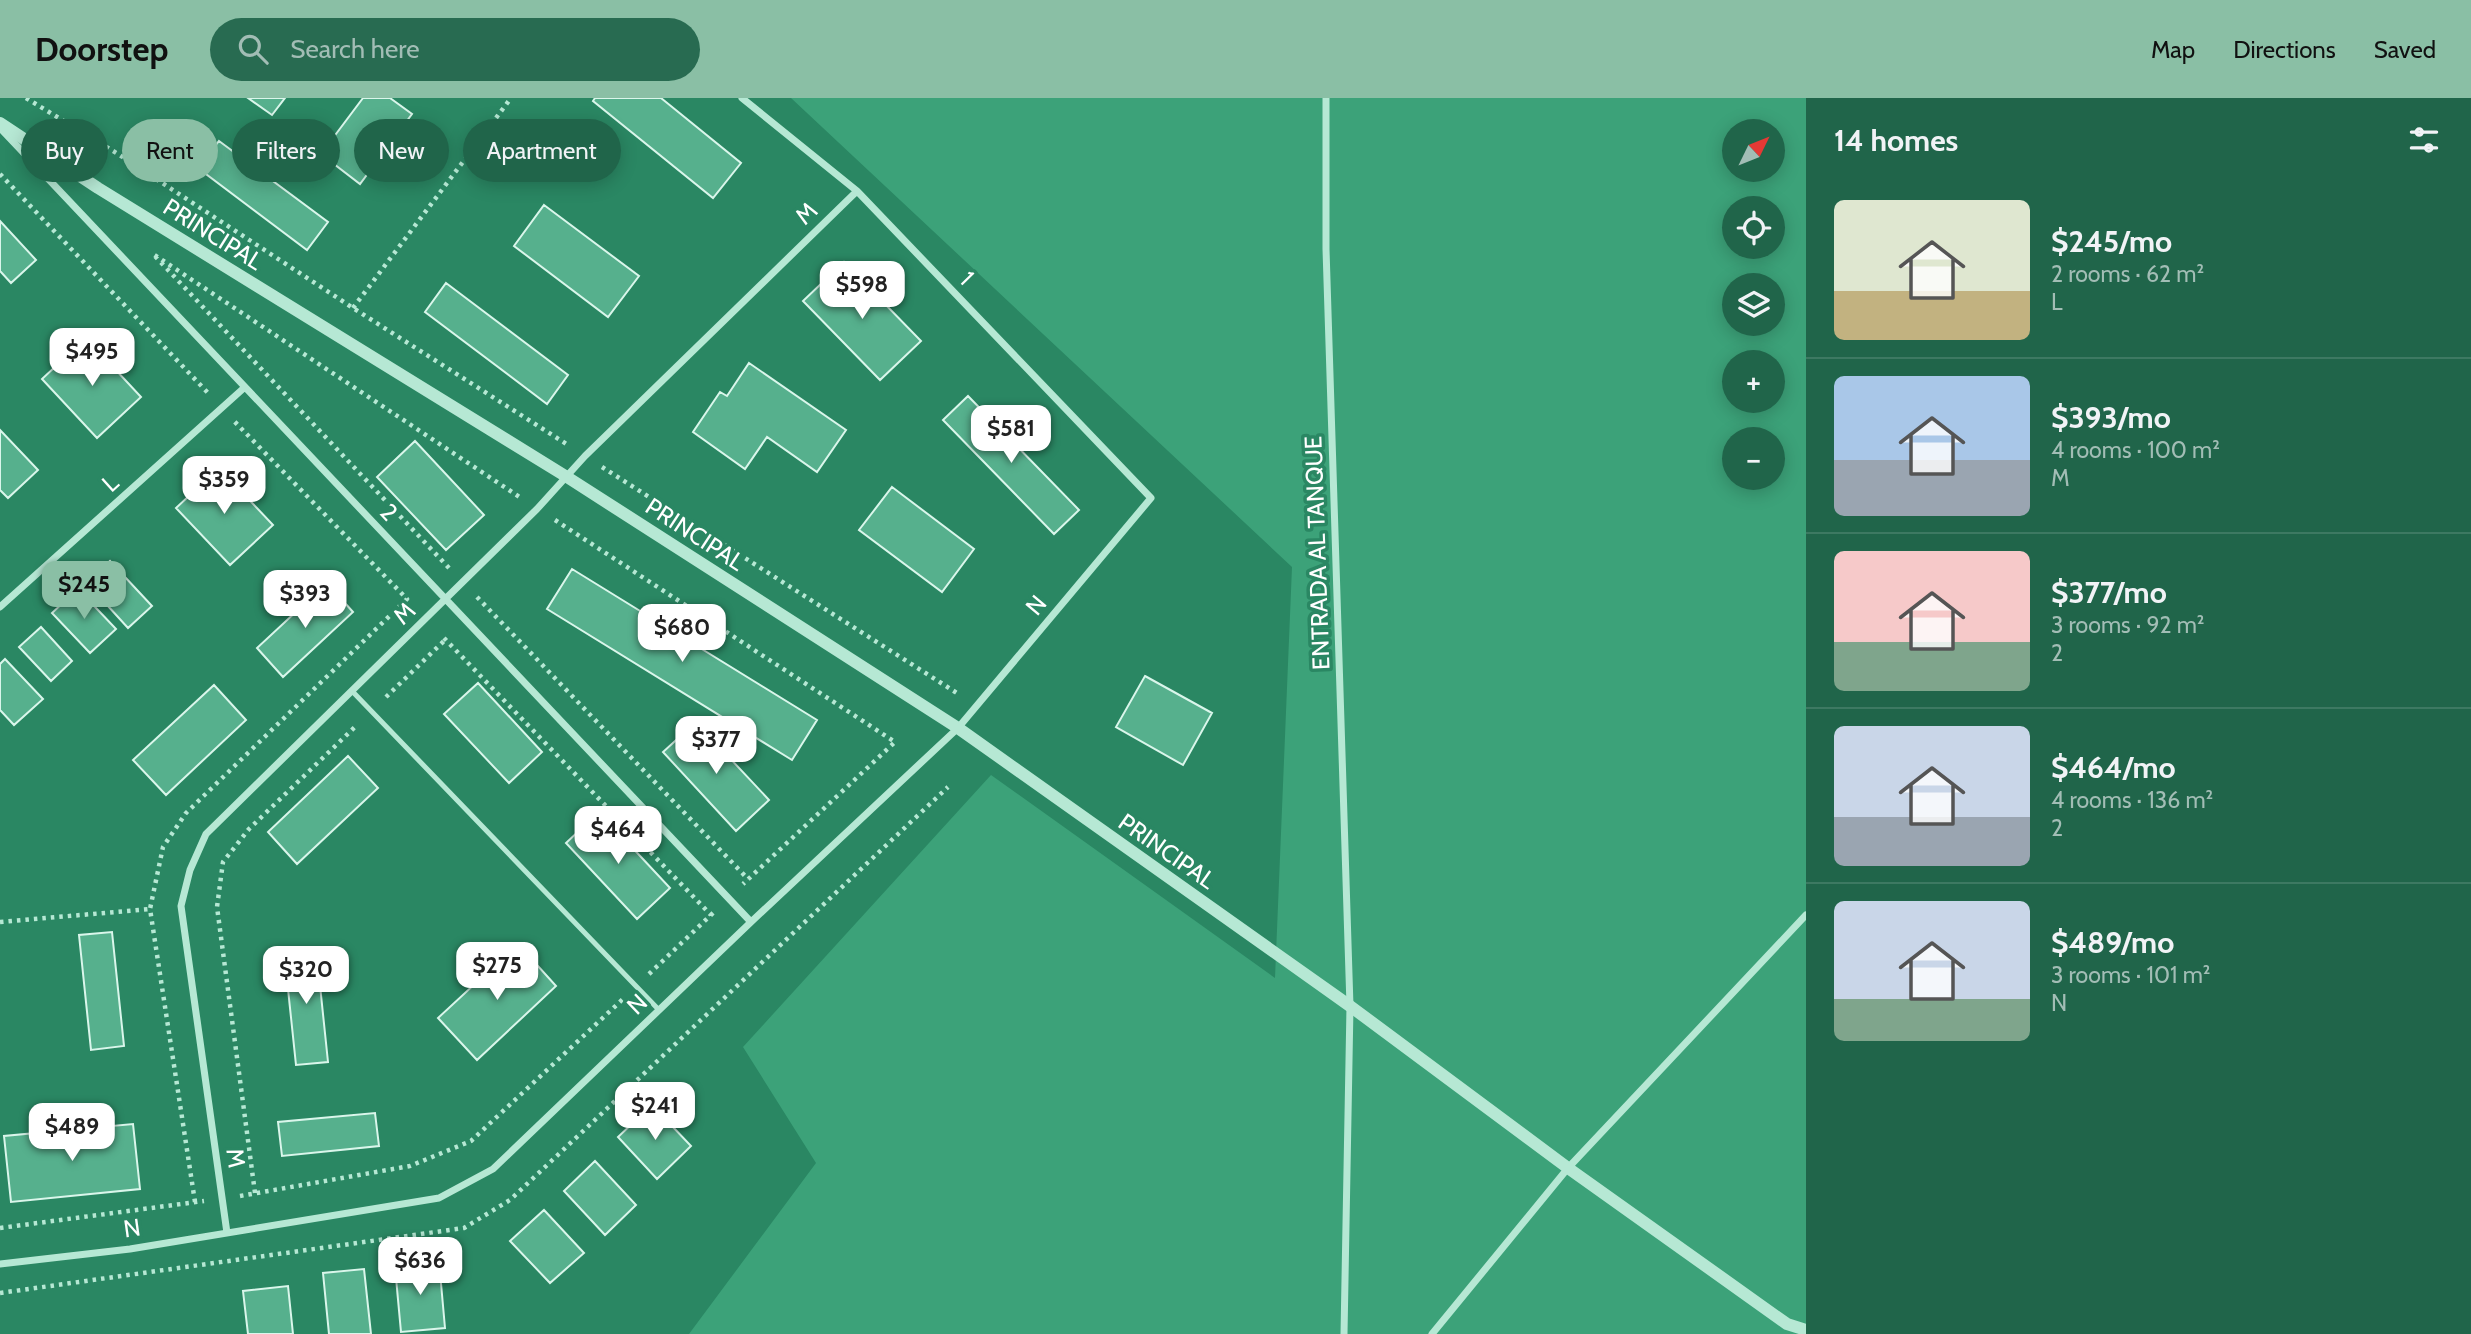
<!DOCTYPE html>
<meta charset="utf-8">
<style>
body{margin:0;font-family:Cabin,sans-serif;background:#286b51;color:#f1f3f6;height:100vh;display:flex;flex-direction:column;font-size:26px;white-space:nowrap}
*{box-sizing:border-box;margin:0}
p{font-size:23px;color:#a2bdb5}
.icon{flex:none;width:38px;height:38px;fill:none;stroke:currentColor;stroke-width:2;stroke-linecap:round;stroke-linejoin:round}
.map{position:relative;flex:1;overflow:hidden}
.side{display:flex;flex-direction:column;background:#20654a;width:665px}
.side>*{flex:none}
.top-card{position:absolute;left:21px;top:21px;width:665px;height:63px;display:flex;gap:14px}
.needle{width:46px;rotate:47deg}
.tools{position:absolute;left:1722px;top:21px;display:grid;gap:14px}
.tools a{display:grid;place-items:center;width:63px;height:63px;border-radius:50%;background:#20654a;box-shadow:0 4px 18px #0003;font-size:35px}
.price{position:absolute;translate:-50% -60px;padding:0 16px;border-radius:14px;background:#fff;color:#222;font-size:23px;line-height:46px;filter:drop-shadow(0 2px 4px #0008)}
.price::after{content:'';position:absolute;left:50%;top:42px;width:21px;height:16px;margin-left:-10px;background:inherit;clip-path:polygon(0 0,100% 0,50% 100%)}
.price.current{background:#8abfa5;color:#111}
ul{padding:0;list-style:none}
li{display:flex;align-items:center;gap:21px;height:175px;padding:0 28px}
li+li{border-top:2px solid #3d7962}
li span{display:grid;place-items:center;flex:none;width:196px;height:140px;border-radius:10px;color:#555}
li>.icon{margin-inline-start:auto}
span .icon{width:84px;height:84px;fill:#fffc;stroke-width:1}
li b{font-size:30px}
h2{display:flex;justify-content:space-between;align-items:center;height:84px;padding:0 28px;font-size:30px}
.chip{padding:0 24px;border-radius:32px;background:#20654a;box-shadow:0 4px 18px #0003;font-size:24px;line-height:63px}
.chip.current{background:#8abfa5;color:#111}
header{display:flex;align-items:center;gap:42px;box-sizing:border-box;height:98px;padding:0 35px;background:#8abfa5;color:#111}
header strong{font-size:33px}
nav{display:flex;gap:38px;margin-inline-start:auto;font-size:24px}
.search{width:490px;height:63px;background:#286b51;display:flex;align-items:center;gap:18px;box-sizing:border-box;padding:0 24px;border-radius:38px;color:#a2bdb5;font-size:26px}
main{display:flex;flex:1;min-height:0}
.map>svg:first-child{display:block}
</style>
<header>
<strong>Doorstep</strong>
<div class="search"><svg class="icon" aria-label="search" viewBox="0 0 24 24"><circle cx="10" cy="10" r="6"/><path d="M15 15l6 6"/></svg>Search here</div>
<nav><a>Map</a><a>Directions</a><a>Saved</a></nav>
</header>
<main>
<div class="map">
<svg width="1806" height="1236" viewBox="0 0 1806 1236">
<rect width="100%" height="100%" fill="#2a8763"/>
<!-- green -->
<path fill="#3ca279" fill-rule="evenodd" d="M791 0H1806V1236H689L816 1065 743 949 991 677 1275 880 1292 469ZM1734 33H1773V72H1734ZM1734 110H1773V149H1734ZM1734 187H1773V226H1734ZM1734 264H1773V303H1734ZM1734 341H1773V380H1734Z"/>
<!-- building -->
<path fill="#56b08d" stroke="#daf6eb" stroke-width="2" d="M248 0H285L272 17Z
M363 0H390L412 16 360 86 321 56Z
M595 0H661L741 65 713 100 593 3Z
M219 43 328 124 307 152 198 70Z
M544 107 639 178 608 219 514 148Z
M0 123 36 162 11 185 0 173Z
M844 164 921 243 880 282 803 203Z
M446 185 568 277 547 306 425 214Z
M86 240 141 299 97 340 42 281Z
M749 265 846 332 817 374 767 339 745 371 693 334 720 294 727 298Z
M968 298 1079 412 1054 436 943 322Z
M0 332 38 372 8 400 0 392Z
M415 343 484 417 446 452 377 379Z
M219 370 273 427 230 467 176 410Z
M892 389 974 451 942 494 859 432Z
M110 463 152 508 128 530 87 485Z
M572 471 817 622 792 662 547 511Z
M327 485 353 514 283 579 257 550Z
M78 491 116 531 90 555 52 515Z
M41 529 72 563 51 583 19 549Z
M5 561 43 601 14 627 0 612V566Z
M1145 578 1212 615 1183 667 1116 629Z
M478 585 542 654 509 685 444 616Z
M214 587 246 622 166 697 133 662Z
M696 624 769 702 736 733 663 654Z
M348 658 378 690 297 766 268 734Z
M599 714 670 790 637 821 566 745Z
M112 834 124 948 91 952 79 837Z
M518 846 556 888 477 962 438 920Z
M316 849 328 964 296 967 284 853Z
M652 1007 691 1048 657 1081 618 1039Z
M375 1015 379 1048 282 1058 278 1024Z
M133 1026 140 1091 11 1104 4 1038Z
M595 1063 636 1107 605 1137 564 1093Z
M544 1112 584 1155 550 1185 510 1143Z
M439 1163 445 1230 401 1234 395 1169Z
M364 1171 371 1236H329L323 1175Z
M288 1188 293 1236H248L243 1193Z"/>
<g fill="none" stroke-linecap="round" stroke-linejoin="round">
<!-- path -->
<path stroke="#b6e8d4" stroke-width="4.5" stroke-dasharray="3.5 5" stroke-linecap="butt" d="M26 0 118 56 353 210 568 347
M0 76 209 296
M353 210 511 0
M602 369 960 597
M555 422 895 644 743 786
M449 470 153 156 521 400
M477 499 748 781
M444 540 711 817
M386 599 446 541
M0 824 150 811
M649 876 714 814
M255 1095 217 809 223 764 249 731 357 627
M240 1098 410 1068 471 1043 623 901
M195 1104 150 811 163 749 186 715 407 501 234 323
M0 1130 204 1103
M0 1195 464 1130 510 1102 948 689"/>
<!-- service -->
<path stroke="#b6e8d4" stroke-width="5" d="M352 593 659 912"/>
<!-- minor -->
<path stroke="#b6e8d4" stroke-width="7" d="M1326 0V151L1350 908 1344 1236
M1 31 751 824
M0 509 245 289
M227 1135 181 808 190 772 206 736 537 411 585 358 857 93
M0 1166 130 1151 439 1100 493 1071 751 824 958 630 1151 400 857 93 742 0
M1432 1236 1568 1070 1806 817"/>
<!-- tertiary -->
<path stroke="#b6e8d4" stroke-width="12" d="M0 25 98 90 567 379 958 630 1350 908 1568 1070 1787 1226 1806 1232"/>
</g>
<g text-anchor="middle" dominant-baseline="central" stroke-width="7" stroke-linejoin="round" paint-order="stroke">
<!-- street labels -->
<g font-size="24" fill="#fff" stroke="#2a8763">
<text transform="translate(806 115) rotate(-44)">M</text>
<text transform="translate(213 136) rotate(32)">PRINCIPAL</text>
<text transform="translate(967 180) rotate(46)">1</text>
<text transform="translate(110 385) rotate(-42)">L</text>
<text transform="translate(389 414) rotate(47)">2</text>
<text transform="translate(695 436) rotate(33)">PRINCIPAL</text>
<text transform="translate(1317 455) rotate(-92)">ENTRADA AL TANQUE</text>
<text transform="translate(1036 507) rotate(-50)">N</text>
<text transform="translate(404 515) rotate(-44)">M</text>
<text transform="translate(1167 753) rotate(35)">PRINCIPAL</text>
<text transform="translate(637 906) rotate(-44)">N</text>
<text transform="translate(236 1060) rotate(82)">M</text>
<text transform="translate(132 1130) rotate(-8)">N</text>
</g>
</g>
</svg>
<div class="tools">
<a><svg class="needle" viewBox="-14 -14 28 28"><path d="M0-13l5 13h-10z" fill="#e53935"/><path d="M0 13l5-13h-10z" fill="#a2bdb5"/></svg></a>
<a><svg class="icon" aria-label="locate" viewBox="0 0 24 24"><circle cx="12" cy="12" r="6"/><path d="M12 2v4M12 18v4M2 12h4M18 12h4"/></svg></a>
<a><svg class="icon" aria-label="layers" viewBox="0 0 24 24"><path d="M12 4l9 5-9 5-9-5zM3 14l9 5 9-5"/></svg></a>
<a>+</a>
<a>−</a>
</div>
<b class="price" style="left:862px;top:223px">$598</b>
<b class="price" style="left:92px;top:290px">$495</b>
<b class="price" style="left:1011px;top:367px">$581</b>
<b class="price" style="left:224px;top:418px">$359</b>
<b class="price current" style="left:84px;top:523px">$245</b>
<b class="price" style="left:305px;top:532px">$393</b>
<b class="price" style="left:682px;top:566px">$680</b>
<b class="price" style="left:716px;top:678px">$377</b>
<b class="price" style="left:618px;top:768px">$464</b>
<b class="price" style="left:497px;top:904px">$275</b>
<b class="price" style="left:306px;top:908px">$320</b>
<b class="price" style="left:655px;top:1044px">$241</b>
<b class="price" style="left:72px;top:1065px">$489</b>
<b class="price" style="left:420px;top:1199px">$636</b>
<div class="top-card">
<a class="chip">Buy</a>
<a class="chip current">Rent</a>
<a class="chip">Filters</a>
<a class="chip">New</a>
<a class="chip">Apartment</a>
</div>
</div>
<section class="side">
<h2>14 homes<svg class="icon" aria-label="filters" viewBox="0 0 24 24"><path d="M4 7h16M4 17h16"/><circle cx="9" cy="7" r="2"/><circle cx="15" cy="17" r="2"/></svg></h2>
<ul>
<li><span style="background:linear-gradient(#dfe7d0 65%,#c2b280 0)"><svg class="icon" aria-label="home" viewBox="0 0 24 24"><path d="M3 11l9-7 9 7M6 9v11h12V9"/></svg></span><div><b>$245/mo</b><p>2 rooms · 62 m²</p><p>L</p></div></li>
<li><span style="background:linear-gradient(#a9c7e8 60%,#9aa5b1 0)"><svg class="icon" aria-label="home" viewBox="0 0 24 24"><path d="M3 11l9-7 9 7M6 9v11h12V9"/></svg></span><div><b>$393/mo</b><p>4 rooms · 100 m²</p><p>M</p></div></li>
<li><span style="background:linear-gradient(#f6c9c9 65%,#7fa58c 0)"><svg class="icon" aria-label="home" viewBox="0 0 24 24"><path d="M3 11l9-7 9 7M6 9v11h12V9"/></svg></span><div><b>$377/mo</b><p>3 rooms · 92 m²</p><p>2</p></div></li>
<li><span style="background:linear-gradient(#c9d6e8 65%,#9aa5b1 0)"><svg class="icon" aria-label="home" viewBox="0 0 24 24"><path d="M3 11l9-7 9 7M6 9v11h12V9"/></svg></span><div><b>$464/mo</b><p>4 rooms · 136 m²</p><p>2</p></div></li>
<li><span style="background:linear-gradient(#c9d6e8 70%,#7fa58c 0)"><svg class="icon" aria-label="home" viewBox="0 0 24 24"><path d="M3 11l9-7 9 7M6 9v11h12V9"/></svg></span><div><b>$489/mo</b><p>3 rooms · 101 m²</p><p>N</p></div></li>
</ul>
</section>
</main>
